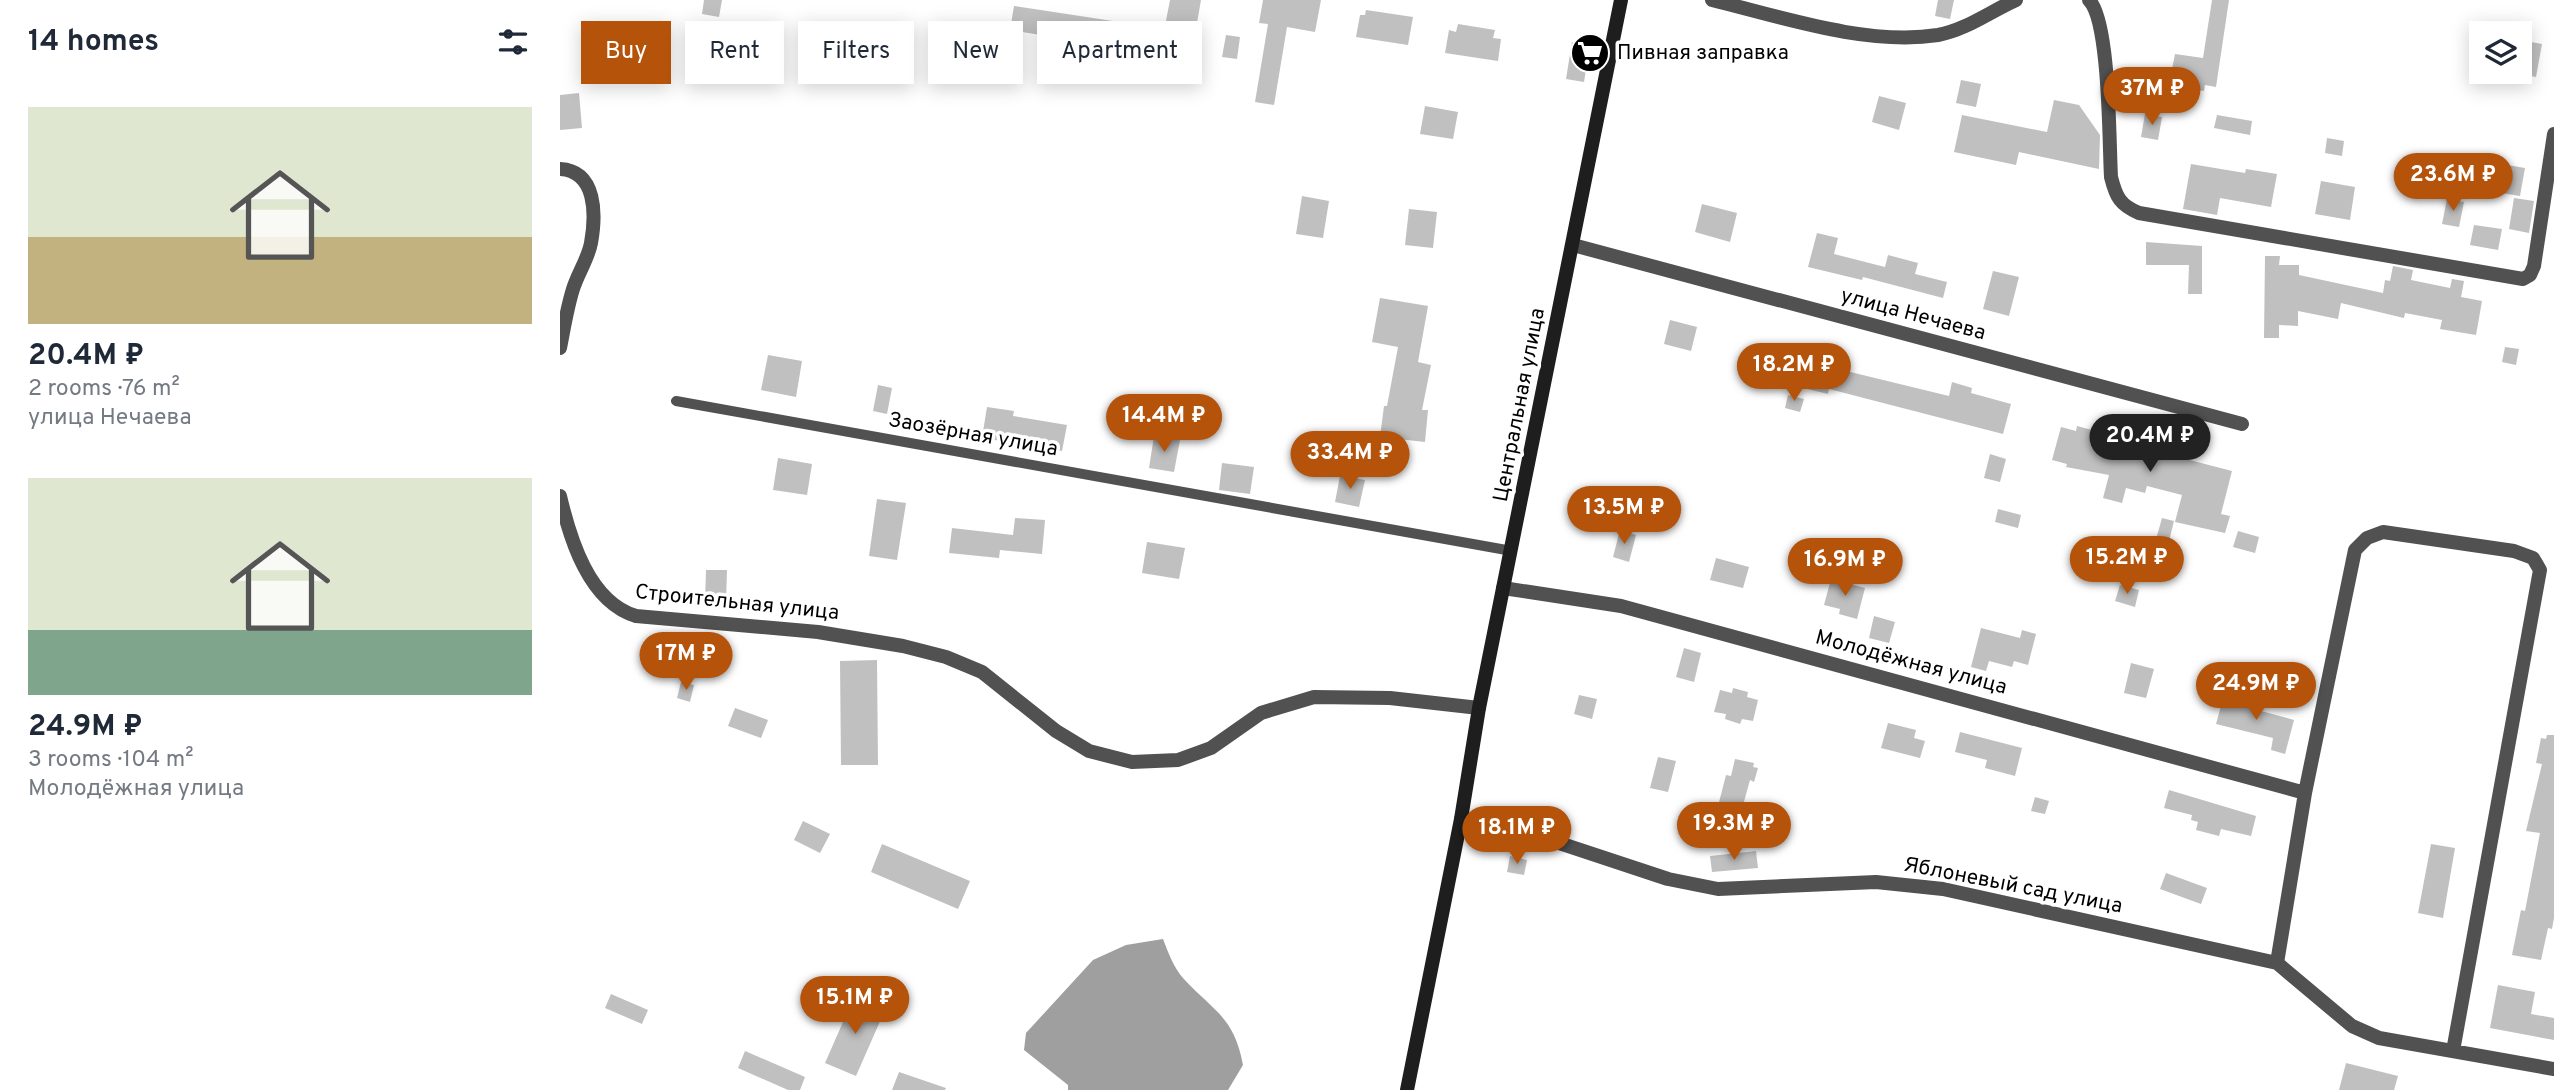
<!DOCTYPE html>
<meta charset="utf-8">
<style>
body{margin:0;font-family:Overpass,sans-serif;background:#f2f2f3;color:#1f2937;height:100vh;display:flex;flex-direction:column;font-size:26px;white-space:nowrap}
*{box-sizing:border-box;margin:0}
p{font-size:23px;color:#747a83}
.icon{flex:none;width:38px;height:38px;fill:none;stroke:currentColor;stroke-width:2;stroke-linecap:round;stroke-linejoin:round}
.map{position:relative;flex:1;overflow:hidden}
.panel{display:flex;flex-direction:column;background:#fff;width:560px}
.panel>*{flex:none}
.banner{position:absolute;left:21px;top:21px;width:665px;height:63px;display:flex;gap:14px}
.fabs{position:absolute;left:1909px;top:21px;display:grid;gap:14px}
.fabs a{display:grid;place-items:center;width:63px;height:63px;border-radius:0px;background:#fff;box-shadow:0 4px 18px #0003;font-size:35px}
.price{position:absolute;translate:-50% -60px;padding:0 16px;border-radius:24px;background:#b45309;color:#fff;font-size:23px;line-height:46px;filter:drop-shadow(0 2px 4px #0008)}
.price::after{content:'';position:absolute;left:50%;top:42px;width:21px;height:16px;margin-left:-10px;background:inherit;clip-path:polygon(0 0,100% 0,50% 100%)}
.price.on{background:#222;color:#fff}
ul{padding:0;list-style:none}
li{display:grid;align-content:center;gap:14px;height:371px;padding:0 28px}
li span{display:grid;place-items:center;height:217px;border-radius:0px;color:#555}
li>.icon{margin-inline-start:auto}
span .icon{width:126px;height:126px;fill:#fffc;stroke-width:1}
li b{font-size:30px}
h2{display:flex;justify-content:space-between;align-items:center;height:84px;padding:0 28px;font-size:30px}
.tag{padding:0 24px;border-radius:0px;background:#fff;box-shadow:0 4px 18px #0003;font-size:24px;line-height:63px}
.tag.on{background:#b45309;color:#fff}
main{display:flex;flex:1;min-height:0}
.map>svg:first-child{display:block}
</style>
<main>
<section class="panel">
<h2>14 homes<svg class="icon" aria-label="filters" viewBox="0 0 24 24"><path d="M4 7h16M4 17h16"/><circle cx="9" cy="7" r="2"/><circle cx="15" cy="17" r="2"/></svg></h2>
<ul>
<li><span style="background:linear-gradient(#dfe7d0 60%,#c2b280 0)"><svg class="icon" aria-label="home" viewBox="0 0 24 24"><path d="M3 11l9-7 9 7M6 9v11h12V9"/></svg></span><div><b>20.4M ₽</b><p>2 rooms · 76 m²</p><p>улица Нечаева</p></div></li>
<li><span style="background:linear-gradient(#dfe7d0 70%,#7fa58c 0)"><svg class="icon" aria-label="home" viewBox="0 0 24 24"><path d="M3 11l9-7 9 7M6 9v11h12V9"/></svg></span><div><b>24.9M ₽</b><p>3 rooms · 104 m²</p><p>Молодёжная улица</p></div></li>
</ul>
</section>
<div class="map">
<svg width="1994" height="1090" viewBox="0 0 1994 1090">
<rect width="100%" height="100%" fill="#fff"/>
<!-- water -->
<path fill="#9f9f9f" d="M603 939C608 952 614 968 623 978 653 1011 674 1016 683 1065L668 1090H508V1085L464 1050 466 1033 533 960 566 945Z"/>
<!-- building -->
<path fill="#c0c0c0" d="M144 0H162L159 17 142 14Z
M610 0H641L631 58 597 52 601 26H605Z
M703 0H761L755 32 727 27 714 105 695 102 708 24 699 23Z
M1378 0H1394L1390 19 1375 16Z
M1652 0H1669L1656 87 1645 85 1644 91 1625 88 1626 81 1610 79 1615 54 1643 58Z
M454 6 566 23 561 55 517 48 518 41 450 30Z
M806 10 853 17 848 45 796 37 800 15H805Z
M898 24 935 30 933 38 941 39 938 61 885 53 889 30 896 32Z
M666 35 680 37 677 59 662 57Z
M1960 40 1982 44 1976 77 1960 74Z
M1012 42 1030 45 1024 82 1006 79Z
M1401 80 1421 84 1416 107 1396 103Z
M19 93 22 128 0 130V95Z
M1319 96 1346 103 1339 130 1312 122Z
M1494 100 1519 105 1540 135 1539 169 1459 152 1456 165 1394 152 1402 115 1487 132Z
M865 106 898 112 893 139 860 134Z
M1585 114 1602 117 1598 140 1581 137Z
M1657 115 1692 121 1690 135 1654 128Z
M1767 138 1784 141 1782 156 1765 153Z
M1936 163 1965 168 1960 196 1941 193 1942 187 1932 185Z
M1631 164 1685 173 1686 169 1717 174 1711 207 1660 198 1657 215 1623 209Z
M1761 181 1795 187 1790 220 1755 214Z
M742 196 769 201 763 238 736 234Z
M1954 198 1974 201 1969 233 1949 229Z
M1887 199 1904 202 1899 227 1882 224Z
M1142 204 1177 213 1170 242 1135 232Z
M849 209 877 212 873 248 845 245Z
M1914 225 1942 229 1938 250 1910 245Z
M1257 233 1278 238 1274 254 1325 267 1328 255 1358 263 1355 274 1387 282 1383 298 1303 277 1302 280 1248 267Z
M1586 242 1642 246V294H1628L1629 265H1586Z
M1705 256H1720L1719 265H1739V275L1823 293 1825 280 1830 281 1833 266 1853 270 1851 280 1890 288 1892 279 1904 281 1901 297 1922 301 1916 335 1880 329 1882 320 1845 313 1844 318 1781 303 1778 319 1738 311V326L1719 325V338H1704Z
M1433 271 1459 277 1449 316 1423 309Z
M820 298 868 306 858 362 871 365 862 410H868L865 442 820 437 824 406H827L838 347 812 342Z
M1110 320 1137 327 1131 351 1104 344Z
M1265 344 1280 348 1274 368 1389 396 1392 382 1412 388 1411 393 1451 404 1443 434 1269 389 1268 394 1239 387 1248 355 1262 358Z
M1945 347 1959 349 1956 365 1942 362Z
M208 355 242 361 236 397 201 390Z
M318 385 332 388 327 414 313 411Z
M1228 395 1244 399 1240 412 1225 408Z
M427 407 454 411 453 416 507 425 502 451 422 438Z
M1517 426 1532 430 1530 435 1580 446 1582 442 1620 452 1618 457 1672 471 1661 514 1670 516 1665 533 1615 522 1622 495 1587 486 1585 493 1566 488 1562 503 1543 498 1549 475 1506 467 1507 464 1492 460 1501 427 1516 431Z
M594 436 620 440 614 472 589 468Z
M1430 454 1446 459 1440 482 1424 478Z
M218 458 252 464 247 495 213 490Z
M662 463 694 467 690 494 659 490Z
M780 476 805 480 799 507 775 502Z
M317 499 346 503 337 560 309 556Z
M1438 509 1461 515 1458 528 1435 522Z
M455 518 485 520 482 554 440 550 439 558 389 553 392 528 453 535Z
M1602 518 1614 521 1606 553 1593 550Z
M1060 530 1076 535 1069 562 1053 557Z
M1678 531 1699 537 1695 553 1673 547Z
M587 542 625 548 619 579 582 573Z
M1156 558 1189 567 1183 588 1150 580Z
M146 570H167L166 603 145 602Z
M1271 579 1305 588 1297 619 1279 614 1280 609 1264 605Z
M1560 585 1579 590 1575 607 1555 601Z
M1314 616 1335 622 1329 643 1309 638Z
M1421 628 1460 638 1462 630 1476 634 1468 665 1454 661 1452 667 1429 661 1426 671 1411 667Z
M1124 648 1141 653 1134 682 1116 677Z
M317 660 318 765H281L280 661Z
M1571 663 1594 669 1586 698 1564 693Z
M121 682 134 685 130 702 117 698Z
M1173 688 1188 692 1187 697 1198 700 1193 721 1182 719 1180 724 1165 719 1166 714 1154 712 1160 690 1172 693Z
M1019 695 1037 699 1032 719 1014 714Z
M1664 695 1702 705 1701 711 1734 720 1725 754 1711 750 1713 738 1656 724Z
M175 708 208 720 201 738 168 726Z
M1328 723 1356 730 1354 738 1365 741 1360 758 1321 748Z
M1400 732 1462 748 1455 776 1425 768 1427 760 1395 752Z
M1987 735H1994V918L1992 929 1988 928 1981 960 1952 955 1961 910 1965 911 1980 833 1966 831 1982 764 1976 763 1981 738 1986 739Z
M1098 757 1116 761 1108 792 1090 788Z
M1175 759 1194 763 1193 767 1198 768 1194 782 1190 780 1180 816 1157 810 1166 775 1171 776Z
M1609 790 1696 816 1691 836 1661 829 1659 836 1636 830 1638 822 1631 820 1632 815 1604 808Z
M1475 797 1489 801 1485 814 1471 811Z
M1198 813 1218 818 1214 834 1194 829Z
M243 821 270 834 260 853 234 840Z
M322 844 410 881 398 909 311 872Z
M1871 844 1895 848 1883 918 1858 913Z
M1196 851 1198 868 1152 872 1150 856Z
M950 856 967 860 964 875 947 872Z
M1606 873 1647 888 1641 904 1600 889Z
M1938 985 1975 992 1971 1014 1994 1018V1040L1930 1028Z
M51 994 88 1010 82 1024 45 1008Z
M294 997 325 1010 296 1076 265 1063Z
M185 1051 245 1077 240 1090H228L178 1068Z
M1786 1063 1838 1076 1834 1090H1779Z
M339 1072 386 1088 385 1090H332Z"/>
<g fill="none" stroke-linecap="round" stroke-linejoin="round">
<!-- lane -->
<path stroke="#515151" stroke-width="10" d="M116 401 952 551"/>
<!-- street -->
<path stroke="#515151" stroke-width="14" d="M1152 0C1221 17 1307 46 1378 35 1406 30 1431 11 1456 0
M1529 0C1550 21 1549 143 1551 177 1556 197 1560 205 1579 213L1963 279 1970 275 1974 266 1994 134
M0 169C37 171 36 215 31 243 28 259 18 273 13 289 7 308 4 328 0 348
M1013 245 1682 424
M0 496C10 539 29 602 76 616L258 632 343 646 386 657 422 672 496 731 529 751 572 762 618 760 651 748 701 713 754 697 830 698 919 708
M943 588 1061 606 1745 793
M901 819 960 830 1108 879 1158 889 1316 882 1383 889 1717 963 1792 1026 1819 1038 1994 1069
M1717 963 1745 793 1795 550 1807 538 1823 532 1954 551 1973 558 1980 570 1893 1051"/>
<!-- secondary -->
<path stroke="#1e1e1e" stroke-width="14" d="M847 1090 901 819 919 708 1061 0"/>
</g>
<!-- icons -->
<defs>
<symbol id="supermarket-disc" viewBox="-11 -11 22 22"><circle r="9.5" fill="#000" stroke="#fff"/><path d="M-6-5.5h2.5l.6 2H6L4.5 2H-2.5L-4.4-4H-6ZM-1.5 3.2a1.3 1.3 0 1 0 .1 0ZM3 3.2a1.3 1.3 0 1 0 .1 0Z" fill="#fff"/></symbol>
</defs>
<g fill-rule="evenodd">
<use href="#supermarket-disc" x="1008" y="31" width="44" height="44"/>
</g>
<g text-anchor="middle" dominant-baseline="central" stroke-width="7" stroke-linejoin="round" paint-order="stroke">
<!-- poi labels -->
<g font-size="21" fill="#000" stroke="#fff" text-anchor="start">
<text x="1057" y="53">Пивная заправка</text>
</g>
<!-- street labels -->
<g font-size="21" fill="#000" stroke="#fff">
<text transform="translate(1353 315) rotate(15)">улица Нечаева</text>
<text transform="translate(960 405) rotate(-79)">Центральная улица</text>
<text transform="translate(413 435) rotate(10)">Заозёрная улица</text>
<text transform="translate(177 603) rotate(6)">Строительная улица</text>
<text transform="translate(1351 663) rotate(15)">Молодёжная улица</text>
<text transform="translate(1453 886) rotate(11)">Яблоневый сад улица</text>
</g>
</g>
</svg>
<div class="fabs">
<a><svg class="icon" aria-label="layers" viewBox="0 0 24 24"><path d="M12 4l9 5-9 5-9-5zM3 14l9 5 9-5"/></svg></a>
</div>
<b class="price" style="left:1592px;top:127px">37M ₽</b>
<b class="price" style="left:1893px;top:213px">23.6M ₽</b>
<b class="price" style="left:1234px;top:403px">18.2M ₽</b>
<b class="price" style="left:604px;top:454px">14.4M ₽</b>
<b class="price on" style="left:1590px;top:474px">20.4M ₽</b>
<b class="price" style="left:790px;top:491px">33.4M ₽</b>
<b class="price" style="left:1064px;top:546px">13.5M ₽</b>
<b class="price" style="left:1567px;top:596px">15.2M ₽</b>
<b class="price" style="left:1285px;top:598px">16.9M ₽</b>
<b class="price" style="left:126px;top:692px">17M ₽</b>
<b class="price" style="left:1696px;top:722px">24.9M ₽</b>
<b class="price" style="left:1174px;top:862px">19.3M ₽</b>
<b class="price" style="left:957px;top:866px">18.1M ₽</b>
<b class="price" style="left:295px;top:1036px">15.1M ₽</b>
<div class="banner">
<a class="tag on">Buy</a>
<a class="tag">Rent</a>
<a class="tag">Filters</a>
<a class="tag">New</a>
<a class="tag">Apartment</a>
</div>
</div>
</main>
